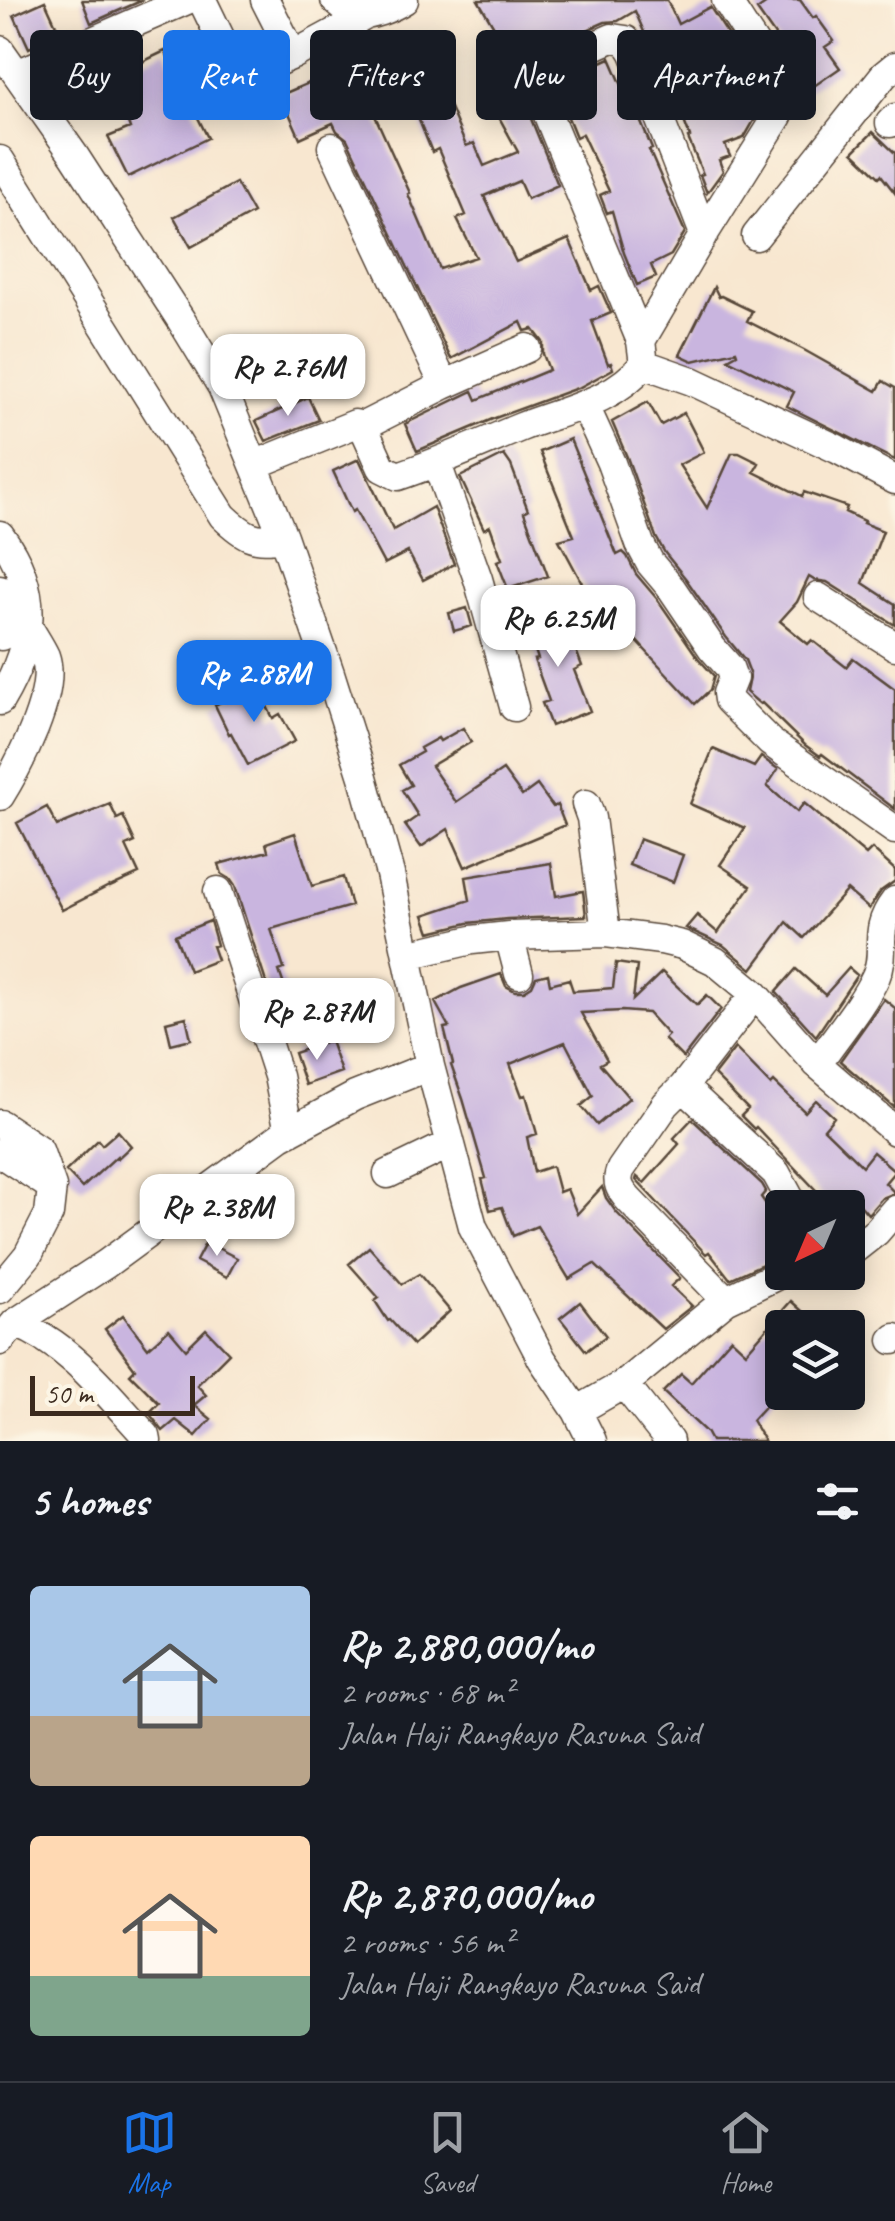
<!DOCTYPE html>
<meta charset="utf-8">
<style>
body{margin:0;font-family:Caveat,sans-serif;background:#20242c;color:#f1f3f6;height:100vh;display:flex;flex-direction:column;font-size:38px;white-space:nowrap}
*{box-sizing:border-box;margin:0}
p{font-size:32px;color:#9ea1a6}
.icon{flex:none;width:55px;height:55px;fill:none;stroke:currentColor;stroke-width:2;stroke-linecap:round;stroke-linejoin:round}
.map{position:relative;height:1441px;overflow:hidden}
.details{display:flex;flex-direction:column;background:#171b24;flex:1}
.details>*{flex:none}
.top-card{position:absolute;left:30px;top:30px;width:835px;height:90px;display:flex;gap:20px}
.needle{width:65px;rotate:224deg}
.buttons{position:absolute;left:765px;top:1190px;display:grid;gap:20px}
.buttons a{display:grid;place-items:center;width:100px;height:100px;border-radius:10px;background:#171b24;box-shadow:0 5px 25px #0003;font-size:50px}
.scale{position:absolute;left:30px;bottom:25px;width:165px;box-sizing:border-box;padding-left:10px;border:5px solid #3b2a1e;border-top:0;font-size:28px;line-height:35px;white-space:nowrap;color:#3b2a1e;-webkit-text-stroke:8px #fcf5e5;paint-order:stroke}
.price{position:absolute;translate:-50% -85px;padding:0 22px;border-radius:20px;background:#fff;color:#222;font-size:32px;line-height:65px;filter:drop-shadow(0 2px 5px #0008)}
.price::after{content:'';position:absolute;left:50%;top:60px;width:30px;height:22px;margin-left:-15px;background:inherit;clip-path:polygon(0 0,100% 0,50% 100%)}
.price.current{background:#1a73e8;color:#fff}
ul{padding:0;list-style:none}
li{display:flex;align-items:center;gap:30px;height:250px;padding:0 30px}
li span{display:grid;place-items:center;flex:none;width:280px;height:200px;border-radius:10px;color:#555}
li>.icon{margin-inline-start:auto}
span .icon{width:120px;height:120px;fill:#fffc;stroke-width:1}
li b{font-size:42px}
h2{display:flex;justify-content:space-between;align-items:center;height:120px;padding:0 30px;font-size:42px}
.chip{padding:0 35px;border-radius:10px;background:#171b24;box-shadow:0 5px 25px #0003;font-size:35px;line-height:90px}
.chip.current{background:#1a73e8;color:#fff}
.dock{display:flex;justify-content:space-around;align-items:center;height:140px;border-top:2px solid #363941;background:#171b24;font-size:28px;color:#9ea1a6}
.dock a{display:grid;justify-items:center;gap:5px}
.dock .current{color:#1a73e8}
.map>svg:first-child{display:block}
</style>
<div class="map">
<svg width="895" height="1441" viewBox="0 0 895 1441">
<rect width="100%" height="100%" fill="#fcf5e5"/>
<filter id="ink" filterUnits="userSpaceOnUse"><feTurbulence type="fractalNoise" baseFrequency=".01" numOctaves="2"/><feDisplacementMap in="SourceGraphic" scale="20" xChannelSelector="R" yChannelSelector="G"/><feConvolveMatrix kernelMatrix="1 2 1 2 8 2 1 2 1" color-interpolation-filters="sRGB"/></filter>
<filter id="wash" filterUnits="userSpaceOnUse"><feTurbulence type="fractalNoise" baseFrequency=".0048" numOctaves="4" result="noise"/><feDisplacementMap in="SourceGraphic" scale="40" xChannelSelector="R" yChannelSelector="G"/><feGaussianBlur stdDeviation="2.25" result="paint"/><feColorMatrix in="noise" values="0 0 0 0 0 0 0 0 0 0 0 0 0 0 0 0 0 1.4 0 .05"/><feComposite in="paint" operator="in"/></filter>
<g filter="url(#wash)">
<rect width="100%" height="100%" fill="#f8e7d0"/>
<g id="blocks">
<!-- building -->
<path fill="#c9b5df" fill-rule="evenodd" d="M82 0H143L91 23Z
M478 0H667L678 24 710 7 751 70 748 72 759 93 748 100 755 119 744 138 725 145 730 156 719 160 723 171 707 193 700 175 703 174 688 138 690 137 678 105 676 106 635 11 618 21 605 22 530 55 519 69Z
M771 0H800L813 18 816 16 834 41 825 47 840 68 804 93 795 74 800 71 757 10Z
M45 1 60 34 29 48 14 15Z
M427 44 436 66 433 67 466 146 474 143 484 166 518 152 483 88 519 70 518 79 522 97 558 185 527 199 519 181 484 196 516 262 569 239 591 290 599 286 611 313 592 321 608 364 611 363 613 369 580 387 495 418 417 451 405 424 473 391 477 400 549 370 543 354V342L533 329 525 331 521 322 451 359 347 139 337 131 333 123 300 138 281 95 373 55 378 65ZM407 91 432 152 438 149 466 215 457 219 476 257 440 269 408 194 410 193 371 107Z
M165 51 208 138 128 177 108 137 130 128 111 77Z
M610 58 630 104 633 103 652 149 649 150 685 232 671 255 651 265 656 277 637 285 624 253 612 211 607 213 600 195 609 191 582 134 576 137 554 83Z
M873 132 895 153V193L881 175 879 177 853 152Z
M236 183 253 213 191 247 174 217Z
M714 287 719 297 721 296 752 311 747 321 804 350 877 391 883 381 895 388V460L787 406 794 392 728 359 737 354 736 351 693 361 680 355Z
M308 397 319 420 266 441 256 421Z
M648 402 661 425 684 413 704 452 679 465 707 508 732 453H739L759 463 754 472 802 496 804 492 847 507 845 512 864 521 863 523 883 531 863 583 895 604V625L827 582 814 580 809 577 797 602 780 621 808 644 812 640 846 667 853 658 895 689V809L822 754 820 756 805 745 762 703 760 704 746 692 750 673 745 660 726 637 686 579 665 553 656 537 627 457 612 422Z
M570 439 617 555 623 552 627 556 636 574 658 600 698 658 714 676 710 690 695 704 633 637 616 646 559 540 574 536 540 452Z
M504 455 511 465 528 510 524 512 548 576 508 589 497 561 502 559 490 526 484 529 460 477Z
M359 459 393 530 433 507 454 564 423 580 408 552 384 564 355 510 352 512 333 471Z
M467 608 472 626 454 631 449 613Z
M562 614 582 666 574 670 590 711 551 726 542 703 549 701 534 660 538 659 527 627Z
M256 685 273 718 280 714 295 741 248 765 231 733 229 734 215 705Z
M463 728 471 742 431 766 456 802 503 770 522 796 537 785 553 807 557 805 565 825 465 867 448 829 421 847 405 825 418 816 402 790 411 785 399 765 422 752 420 748 438 738 440 741Z
M713 749 754 767 761 757 778 769 767 786 797 812 804 803 866 855 872 849 895 870V881L881 891 869 909 847 890 804 938 787 922 752 969 723 945 686 928 697 915 718 933 751 886 720 865 745 828 690 804Z
M110 804 117 819 123 816 135 842 126 846 139 874 110 887 109 886 62 910 17 823 47 807 57 826Z
M295 833 312 886 343 877 351 906 271 929 284 969 279 971 298 1026 282 1032 235 886 230 879 222 874 219 864 268 851 266 843Z
M639 839 683 855 673 882 629 865Z
M551 863 556 896 583 891 586 916 507 919 468 923 430 932 424 915 470 900 466 877Z
M210 921 217 945 212 946 217 960 189 971 175 935Z
M616 963 637 966 633 1000 662 972 697 1005 707 995 721 1009 683 1058 664 1039 668 1035 648 1013 622 1011 581 1013 607 1060 600 1064 629 1098 597 1125 581 1106 593 1096 565 1042 510 1064 522 1096 526 1095 537 1134 527 1137 534 1172 552 1166 559 1192 567 1189 577 1214 602 1187 606 1198 616 1212 680 1278 671 1286 692 1306 663 1329 594 1264 569 1279 537 1226 513 1236 502 1207 490 1210 482 1179 486 1178 463 1099 451 1065 453 1064 444 1028 449 1027 435 1002 461 988 501 974 506 986 515 991H524L532 986 536 977 548 974 550 984 569 979 573 991 613 988Z
M849 968 857 975 816 1036 776 992 796 969 825 995Z
M884 999 895 1008V1108L840 1061Z
M186 1017 191 1039 171 1044 166 1022Z
M330 1041 341 1072 305 1085 294 1053Z
M735 1048 771 1085 774 1082 805 1112 816 1100 834 1117 824 1129 862 1166 873 1152 895 1171 885 1183 895 1193 882 1198 868 1214 861 1206 848 1217V1208H833L756 1127 754 1129 741 1116 748 1109 714 1075Z
M692 1119 762 1184 766 1191 761 1197 779 1223 773 1227 782 1239V1255L730 1279 709 1252 706 1254 636 1180 637 1177 644 1183 679 1144 674 1138Z
M118 1131 131 1146 118 1158 117 1156 82 1188 66 1171 98 1140 102 1145Z
M206 1242 237 1258 227 1277 196 1261Z
M369 1247 402 1284 419 1274 450 1311 413 1345 390 1320 388 1321 375 1301 379 1298 349 1264Z
M791 1301 821 1328H782V1387L752 1420 764 1441H711L706 1432 663 1392 681 1374 691 1383 731 1338 746 1352Z
M580 1302 606 1336 586 1351 560 1318Z
M123 1315 148 1348 169 1329 186 1349 206 1329 229 1353 197 1385 206 1395 194 1405 211 1419 196 1436 176 1420 163 1431 149 1413 159 1403 130 1374 135 1369 105 1329Z"/>
</g>
</g>
<g filter="url(#ink)">
<use href="#blocks" fill-opacity="0" stroke="#574639" stroke-width="2.5"/>
<g fill="none" stroke-linecap="round" stroke-linejoin="round">
<defs>
<path id="minor" d="M202 0 236 70 254 72 293 55 363 17
M265 0 293 55
M335 0C353 16 357 19 381 11 389 8 396 5 404 0
M0 50 74 155 181 320 222 387 283 536 330 673 363 777 390 874 430 1066 473 1227 542 1359 577 1411 592 1441
M17 74 187 0
M890 123 895 118
M332 147 444 385
M0 160 223 516C243 535 255 544 283 536
M756 236 884 75 895 66
M641 341 538 91 535 76 537 71 612 38 626 40 634 53 704 234
M644 364 692 381 837 449 895 480
M585 406 611 463 640 544 650 563 672 589 712 648 729 667 733 678 727 693 728 700 770 742 895 830
M363 426 444 385 527 348
M437 464 478 579 514 707
M254 465 355 424 363 426 382 468 398 476C440 462 480 444 521 427 564 410 613 402 644 364L641 341 704 234 778 116 785 100 783 88 726 0
M0 535C42 592 34 643 0 701
M0 589C10 608 9 617 1 636
M818 597 895 646
M0 796C19 765 58 692 45 656 41 647 34 637 29 628L6 622
M586 804 591 818 606 933
M218 891 278 1076 289 1132
M509 936 519 974
M407 955 472 940 509 936 606 933 661 940 682 945 715 961 755 994 817 1064 895 1131
M817 1064C836 1036 862 1006 876 976 888 949 871 932 895 901
M683 1087 776 1173 795 1208
M0 1124 39 1150 52 1187 49 1214 28 1255 0 1289
M0 1153 52 1187
M388 1174 450 1144
M848 1254 876 1232 895 1210
M726 1300 629 1200C620 1190 615 1182 621 1169L666 1104 683 1087 755 994
M15 1323C70 1344 107 1394 146 1436L147 1441
M893 1340 895 1338
M0 1341 15 1323 106 1264 281 1136 355 1096 430 1066
M624 1384 669 1441
M577 1411 624 1384 726 1300 784 1272"/>
</defs>
<!-- minor casing -->
<use href="#minor" stroke="#574639" stroke-width="31"/>
<!-- minor -->
<use href="#minor" stroke="#fff" stroke-width="28"/>
</g>
</g>
</svg>
<div class="buttons">
<a><svg class="needle" viewBox="-14 -14 28 28"><path d="M0-13l5 13h-10z" fill="#e53935"/><path d="M0 13l5-13h-10z" fill="#9ea1a6"/></svg></a>
<a><svg class="icon" aria-label="layers" viewBox="0 0 24 24"><path d="M12 4l9 5-9 5-9-5zM3 14l9 5 9-5"/></svg></a>
</div>
<div class="scale">50 m</div>
<b class="price" style="left:288px;top:419px">Rp 2.76M</b>
<b class="price" style="left:558px;top:670px">Rp 6.25M</b>
<b class="price current" style="left:254px;top:725px">Rp 2.88M</b>
<b class="price" style="left:317px;top:1063px">Rp 2.87M</b>
<b class="price" style="left:217px;top:1259px">Rp 2.38M</b>
<div class="top-card">
<a class="chip">Buy</a>
<a class="chip current">Rent</a>
<a class="chip">Filters</a>
<a class="chip">New</a>
<a class="chip">Apartment</a>
</div>
</div>
<section class="details">
<h2>5 homes<svg class="icon" aria-label="filters" viewBox="0 0 24 24"><path d="M4 7h16M4 17h16"/><circle cx="9" cy="7" r="2"/><circle cx="15" cy="17" r="2"/></svg></h2>
<ul>
<li><span style="background:linear-gradient(#a9c7e8 65%,#b9a48a 0)"><svg class="icon" aria-label="home" viewBox="0 0 24 24"><path d="M3 11l9-7 9 7M6 9v11h12V9"/></svg></span><div><b>Rp 2,880,000/mo</b><p>2 rooms · 68 m²</p><p>Jalan Haji Rangkayo Rasuna Said</p></div></li>
<li><span style="background:linear-gradient(#ffd9b3 70%,#7fa58c 0)"><svg class="icon" aria-label="home" viewBox="0 0 24 24"><path d="M3 11l9-7 9 7M6 9v11h12V9"/></svg></span><div><b>Rp 2,870,000/mo</b><p>2 rooms · 56 m²</p><p>Jalan Haji Rangkayo Rasuna Said</p></div></li>
</ul>
</section>
<nav class="dock">
<a class="current"><svg class="icon" aria-label="map" viewBox="0 0 24 24"><path d="M3 6l6-2 6 2 6-2v14l-6 2-6-2-6 2zM9 4v14M15 6v14"/></svg>Map</a>
<a><svg class="icon" aria-label="saved" viewBox="0 0 24 24"><path d="M7 4h10v16l-5-4-5 4z"/></svg>Saved</a>
<a><svg class="icon" aria-label="home" viewBox="0 0 24 24"><path d="M3 11l9-7 9 7M6 9v11h12V9"/></svg>Home</a>
</nav>
